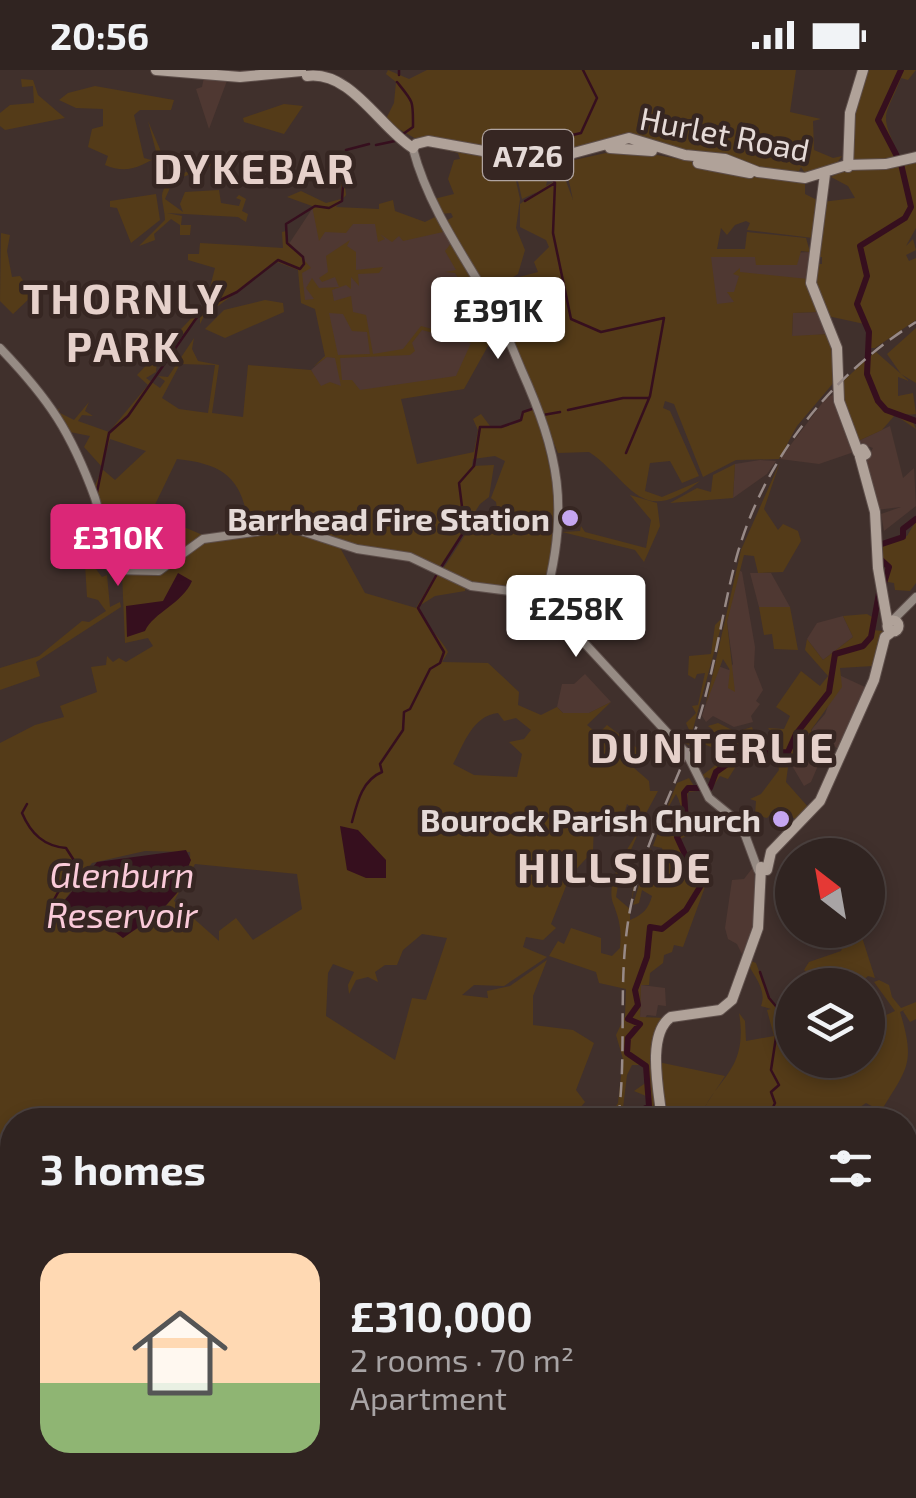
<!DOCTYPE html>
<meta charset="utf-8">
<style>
body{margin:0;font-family:"Exo 2",sans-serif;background:#382c2a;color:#f1f3f6;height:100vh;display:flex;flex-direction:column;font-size:38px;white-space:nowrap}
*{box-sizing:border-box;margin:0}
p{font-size:32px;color:#a8a4a5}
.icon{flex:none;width:55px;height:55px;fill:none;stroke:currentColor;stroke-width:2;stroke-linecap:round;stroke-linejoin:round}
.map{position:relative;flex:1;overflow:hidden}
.details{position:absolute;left:0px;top:1038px;width:918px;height:392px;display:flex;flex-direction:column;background:#302421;border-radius:40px 40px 0 0;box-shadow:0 5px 15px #0003,0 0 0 2px #4b413f}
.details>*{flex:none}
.needle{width:65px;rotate:329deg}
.tools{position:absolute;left:775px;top:768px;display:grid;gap:20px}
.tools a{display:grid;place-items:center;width:110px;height:110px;border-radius:50%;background:#302421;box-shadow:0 5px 15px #0003,0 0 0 2px #4b413f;font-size:50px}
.price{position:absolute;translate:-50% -85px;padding:0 22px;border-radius:10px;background:#fff;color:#222;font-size:32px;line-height:65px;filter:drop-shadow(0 2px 5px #0008)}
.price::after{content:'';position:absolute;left:50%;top:60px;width:30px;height:22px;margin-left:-15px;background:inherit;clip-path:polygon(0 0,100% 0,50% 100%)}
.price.active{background:#db2777;color:#fff}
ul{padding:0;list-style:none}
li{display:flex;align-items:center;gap:30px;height:250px;padding:0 40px}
li span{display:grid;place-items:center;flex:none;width:280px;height:200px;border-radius:30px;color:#555}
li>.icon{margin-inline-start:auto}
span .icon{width:120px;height:120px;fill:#fffc;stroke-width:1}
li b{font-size:42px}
h2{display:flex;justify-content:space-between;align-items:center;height:120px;padding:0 40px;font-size:42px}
.status{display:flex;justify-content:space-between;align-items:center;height:70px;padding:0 50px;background:#302421;direction:ltr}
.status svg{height:28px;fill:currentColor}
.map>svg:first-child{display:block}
</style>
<div class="status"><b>20:56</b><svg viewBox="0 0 49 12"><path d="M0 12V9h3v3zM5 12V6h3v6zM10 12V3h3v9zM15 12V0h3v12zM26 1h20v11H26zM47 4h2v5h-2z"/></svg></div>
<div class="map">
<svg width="916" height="1428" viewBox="0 0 916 1428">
<rect width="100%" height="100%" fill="#40302c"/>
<!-- built -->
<path fill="#4f3832" d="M204 7 228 8 209 59 196 19 202 17Z
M312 139 426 154 437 149 494 240 486 272 462 319 327 339 311 300 327 286 318 235 303 232 299 199 279 189Z
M810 182 808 209 739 236H715L710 187Z
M818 242 829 264 792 267 793 243Z
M837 323 854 382 819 394 780 389 826 328Z
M890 356 903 408 914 398 916 436 884 461 881 444 901 437 876 440 864 393 873 378 856 372Z
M760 390 776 391 767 404 733 428 735 394Z
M738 499 742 502 755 577 754 597 763 620 756 631 760 634 751 646 753 652 734 657 713 646 706 652 702 646 718 596 729 600 733 594 727 552Z
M750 503H771L790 537H759Z
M843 546 853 567 823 590 807 569 817 553Z
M585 604 611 632 589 643H563L557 637 562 614H574Z
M839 605 865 617 838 679 828 672 811 712 804 716 791 694 807 663 813 665 812 659 825 644Z
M754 796 756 851 742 884 737 874 728 869 725 858 732 810 744 809Z
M641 915 665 918 666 936 658 935 656 946 647 945 644 950 640 947Z"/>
<!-- green -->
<path fill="#543b18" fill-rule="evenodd" d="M388 0 409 9 427 0H796L790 42 821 49 813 51 814 80 833 88 842 86 834 97 807 106 801 97 797 105 693 86 632 66 580 82 535 84 418 70 385 51 394 33 396 12 386 4Z
M869 0H916L908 10 901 8C884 51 879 40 899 86L884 92 852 91C847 61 857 27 869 0Z
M21 9 33 10 38 25 65 48 5 60 0 56V43L10 35 34 33 33 16 22 17Z
M95 16 174 30 171 40H140L134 45 144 88 151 90 157 85 148 51 162 84C141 96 128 105 105 95L108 86 88 77 92 59 103 56V39L76 38 59 30 68 23Z
M284 34 303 36 284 64 244 52 243 48Z
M424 75 511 88 520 129 516 158 525 180 518 204 508 210 538 202 534 192 549 177 546 170 520 157V134L537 122 522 129 513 89 551 91 546 116 564 106 573 130 565 92 624 79 805 112V124L819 131 813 168 747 160 750 153 746 151 735 155 727 165 721 158 717 179H745L747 162 806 168 810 182 801 181 797 195H756L755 187H711L717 234 734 232 727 222H734L739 206 733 204 740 198V202L808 209 818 242 793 243 792 266 829 264 835 311 797 356 779 389 736 390 703 407 674 334 665 331 663 338 670 341 699 406 682 413 670 391 650 393 645 421 662 427 700 411C640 460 629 408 589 382L558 383 500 246 444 152 453 147 451 143 440 144 434 129 454 124 448 109 454 90 460 89 458 83Z
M341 85 346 125 336 137 379 139V134L393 130 395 141 425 152 435 147 424 121 443 162 403 171 399 166 392 172 380 164 385 169 378 172 375 154H353L346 163 325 162 319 171 312 136 287 127 301 121 326 133 341 129Z
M225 90 173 111 165 129 183 142 180 134 185 122 219 120 221 133 239 136 241 130 236 128 239 125 246 129 242 141 248 144 246 152 238 147 167 143 182 146 181 155H191L190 165H180V155L171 149 154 164 155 170 139 176 165 150C165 142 162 134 162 126 163 105 209 93 225 90Z
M916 92V158L906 176 913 169 916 180 906 185 909 191 916 188V250L875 278H867L869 255 823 245 814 220 812 194H822V187H813L816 176 822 173V132L855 128 848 116 831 107 841 102Z
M156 124 160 150 131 173 117 138 110 137V131Z
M286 161 287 170 311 198 302 203 305 230 314 229 306 218 312 208 319 218 339 217 335 207 322 212 319 208 328 202 326 186 350 170 347 176 356 182V200L383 197 379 203 358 204 359 216 351 207V219L346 215 332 220 334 231 351 226 353 242 366 245 373 284 403 279 421 256 476 271 484 248 455 203 445 202 456 200 445 181 452 172 497 250 493 267 464 319 401 329 417 394 474 382 478 360 473 349 481 344 490 356 502 358 520 352 522 343 536 336 559 441 545 524 468 512 443 499 465 465 479 454 485 462 493 460 499 452 496 432 491 428 505 391 495 386 473 389 472 396 494 395 489 427 480 434 439 498 294 456 249 461C244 410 226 394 177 389L151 443 205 466 162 498 137 500 136 487H149L150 462H145L144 471 133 472 132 497 116 498 106 491 99 442 108 436 99 437 93 420 102 399 115 410 146 381 110 369 102 397 84 377 90 366 70 362 55 342 60 338 58 342 74 350 89 332 85 341 93 346 82 345 78 351 109 362 148 315 137 305 206 233 215 198 188 190V184H199L200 173 283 178 282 162ZM277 192 298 200 301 233 315 239 325 286 313 297 327 287 335 288 341 316 330 312 321 316 311 300 248 295 243 347 212 343 219 295 198 291 192 279 194 268 168 307 158 306 165 311 160 318 146 308 156 302 157 292 200 246V254L208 238 218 236ZM329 243 343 244 352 261 367 262 370 284 338 285ZM422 260 471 273 456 306 360 320 352 310H342L340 288 410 285 415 281 412 273ZM180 294 215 295 208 343 179 339 162 328Z
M1 163 10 165 7 181 12 207 20 206 33 225 13 244 0 231Z
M265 230 283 233 284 242 225 268 205 259 224 240Z
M916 258V313L901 304 887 284Z
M876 282 909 311 898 307V326L913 323 916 344C881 349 868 317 869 287Z
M867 289 866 303 880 335 912 350 916 359 895 345 882 360 856 372 839 315Z
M780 392 764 439 778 460 783 454 798 461 801 471 783 502 758 503 754 486 744 485 727 552 735 622 728 618 730 600 723 589 706 634 741 480Z
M735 394 733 428 670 433 697 418 711 422 713 405Z
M630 425 657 433 660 456 644 492 635 480 562 462 580 461 581 456 585 462 646 478 651 450Z
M916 451V513L910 521 895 520 894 513 882 511 889 495 881 489V474L907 466Z
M292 459 338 474 365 523 416 538 437 502 466 516 465 521 435 526 419 536C422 553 442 569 448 582L442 592 488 593 519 622 518 635 541 645 557 637 563 643H589L611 632 587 655 598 664 607 655 641 681V690L634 698 649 711 650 721H658L644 747 627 734 622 750 602 744 594 752 593 781 570 806 551 854 556 858 543 870 526 867 523 877 547 887 504 916 474 915 462 925 488 928 487 921 510 916 547 890 533 926V955L573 960 594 973 576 1020 585 1032 570 1050H12V1244L0 1232V673L35 655 64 647 60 636 97 622 91 597 106 595 107 586 113 592 119 588 126 592 153 576 148 568 125 573 122 503 168 500 202 471ZM498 643 504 651 516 648 531 660 524 669 509 672 522 684 517 707 474 705 453 694C464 674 472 646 498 643ZM145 781 190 782C193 817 152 855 122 866L95 848 83 854 54 844 92 793ZM195 794 297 804 302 839 253 870 236 848 219 861V871L174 831ZM422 864 447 868 426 930 412 928 395 990 326 946 328 903 333 894 354 902 348 915 349 924 356 910 368 907 378 912 375 902 385 895H397L403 880Z
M83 461H87L92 494 102 507 107 505 110 537 120 532 121 537 36 592 40 606 0 620V598L39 586 82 551 89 552 106 541 98 530 87 527Z
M759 537H790L798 580 774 579 772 564 764 565Z
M867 544 874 548 873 560 883 561 873 596 840 598 842 617 811 660 813 665 806 662 792 689 775 682 779 670 768 658 784 659 790 646 776 637 801 601 820 616 828 606 805 580 807 569 823 590 853 567 843 546Z
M724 546 690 670 689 675 677 669 685 671 690 662 686 653 696 643 692 636 698 635 705 603 697 604 695 609 688 605 689 586 711 584 715 555Z
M718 653 736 662 752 657 762 685 741 688 728 709 720 706 712 718 711 709 706 707 703 712 700 707 729 685 704 674 713 660 708 656Z
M777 689 788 697 786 712 809 738 795 749 778 737 767 748 755 745 756 731 750 729 761 724 779 700Z
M689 708 697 721 688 722 685 759 690 764 678 770 697 805 700 794 706 814 683 877 674 875 672 882 664 885 663 893 650 903 649 915H641L640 947 667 948 659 957 658 1028 648 1046 651 1050H607L618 1033 623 989 616 965 625 946 626 919 599 913 596 902 549 886 558 871 564 874 571 858 601 868V883L612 886 620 878C622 859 619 849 613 833 605 811 629 776 640 759L624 796 638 804 631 832 635 808 620 803 616 827 630 839V850C643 845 649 838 652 826L642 820 639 833 633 835 650 778 656 789 664 785 662 778 653 776 659 760 674 765C685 753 683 737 676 724L664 745 677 713ZM632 995H643L647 1012 634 1021 646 1026V1039L622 1046 627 1005Z
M850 860 860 861 875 908 868 906 858 915H823L804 900 809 892 841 881Z
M746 889 756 893 769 928 792 952V990H868V953L895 941 874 912 879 910 889 915 892 927 901 938 916 932V949L910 952 903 941 906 939 900 942C916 994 907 998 881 1041L866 1033 857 1039 855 1050H699C715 1007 749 1002 739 943L745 951 746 971 774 966 767 940 771 939 761 936C768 918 751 904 746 889Z
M658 992 725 1006 696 1050H662Z
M905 1111H916V1403L908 1404Z
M43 1418H258L246 1428H39Z
M262 1418H371L381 1425 386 1418H396L398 1428H250Z
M777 1418H854L851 1427 831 1428 828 1423 818 1428H775Z"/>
<!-- water -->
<path fill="#360f1e" d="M178 503 192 511C182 534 154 542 145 561L127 567 126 536 163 531Z
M340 756 358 760 386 790V808H366L347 800Z
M186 780 191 790 177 823 159 843 123 868 96 848 83 855 53 844 97 792Z"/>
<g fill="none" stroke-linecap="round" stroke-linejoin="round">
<!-- stream -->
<path stroke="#360f1e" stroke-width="2.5" d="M399 5V0
M397 12C414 33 413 30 413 57L403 64
M376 75 395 71
M346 80 369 74
M557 84 564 67 581 63 597 28 583 0
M555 113 553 163 571 249 601 262 664 248 650 326 626 383
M525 131 555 113 548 100 553 92
M568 340 623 328H648
M543 345 560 342
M97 422 109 363 128 346 195 250 206 237 237 222 278 190 300 199 304 194 303 187 287 173 286 154 315 136 329 138 342 131 345 82
M440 499 465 460 459 413 474 396 480 357H501L521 350 523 342 532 339
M27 734 22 743C31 764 44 776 66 778L75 792 51 835 53 842
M352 752C357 733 362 710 382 702L380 694 403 660 404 642 410 639 430 599 440 593 444 582 418 538 437 504
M760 902 769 928 780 941 771 1000 779 1015 771 1022 775 1033 767 1050
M772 1428 773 1418"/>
<!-- river -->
<path stroke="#360f1e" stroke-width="6" d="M899 90 878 50 901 0
M901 94 911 137 905 148 860 176 867 206 857 234 869 262 867 304 878 331 886 340 916 351
M879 475 903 467V459L916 449
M879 488 889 497 884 513
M625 1050 649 1036 646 996 627 983 628 968 640 954 628 949 638 935 635 920 647 887 650 857 662 859 686 840 700 817 677 767 686 752 684 723 688 718H710L716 702 740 685 788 682 796 664 829 622 835 584 863 576 871 567 879 523"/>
<defs>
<path id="secondary" d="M413 79C428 136 463 185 493 236 504 256 512 278 521 299 559 384 570 438 545 529
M0 278C49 329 71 362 95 428 104 452 91 484 114 500L159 501 203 469 289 457 357 479 410 487 471 516 540 525 686 683
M893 550 916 527
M688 686 709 728 741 754 758 800"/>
<path id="primary" d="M156 0 240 7 301 1
M307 6C351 0 380 58 413 78L416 74
M416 74 428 71 489 82 559 87 629 68 685 85 725 89 758 102 805 108 847 95 886 94 916 87
M610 78 652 81
M698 93 750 103
M848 97 850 43 863 0
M825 104 811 213 837 278 839 331 858 382
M863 379 866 384 861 387 858 382Z
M860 387 875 442 878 498 888 555
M887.5 556a5.5 5.5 0 1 1 11 0a5.5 5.5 0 1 1-11 0Z
M767 800 771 782 820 731 874 610 885 567 893 561
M662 1050C659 1022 646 964 671 947L720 940 732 930 758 858 761 797
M400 1428 402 1418"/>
</defs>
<!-- secondary casing -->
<use href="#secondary" stroke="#5e4f4b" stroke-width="10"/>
<!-- primary casing -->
<use href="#primary" stroke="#5e4f4b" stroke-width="12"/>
<!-- secondary -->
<use href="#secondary" stroke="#968b84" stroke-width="8"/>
<!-- primary -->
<use href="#primary" stroke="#b0a299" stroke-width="10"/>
<!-- rail -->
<path stroke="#988a87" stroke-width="2.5" stroke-dasharray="15 8" stroke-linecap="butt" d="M618 1050C627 985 618 917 628 852 638 782 676 719 698 652 715 598 722 543 736 489 763 390 830 306 916 252
M905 1108 916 1106
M383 1428 389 1418
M587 1428 597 1418"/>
</g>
<!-- markers -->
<g fill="#c5a6f1" stroke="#362622" stroke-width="4">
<circle cx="570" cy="448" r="10"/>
<circle cx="781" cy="749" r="10"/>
</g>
<g text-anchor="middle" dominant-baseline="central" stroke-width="9" stroke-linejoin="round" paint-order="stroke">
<!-- shield labels -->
<rect fill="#362622" stroke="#b0a4a1" stroke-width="2.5" x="483" y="60" width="90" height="50" rx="8"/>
<g font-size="30" font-weight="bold" fill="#e5dad7">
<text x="528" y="85">A726</text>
</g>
<!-- street labels -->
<g font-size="32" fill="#e5dad7" stroke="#362622">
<text transform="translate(725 63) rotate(11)">Hurlet Road</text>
</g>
<!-- poi labels -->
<g font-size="32" font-weight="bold" fill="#e5dad7" stroke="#362622" text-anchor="end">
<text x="550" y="448">Barrhead Fire Station</text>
<text x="761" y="749">Bourock Parish Church</text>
</g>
<!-- water labels -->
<g font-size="35" font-style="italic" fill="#facad9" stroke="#362622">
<text x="122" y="804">Glenburn<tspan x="122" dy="40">Reservoir</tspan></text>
</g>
<!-- district labels -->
<g font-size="42" font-weight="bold" letter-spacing="2.5" fill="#e6d1cb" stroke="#362622">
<text x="255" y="97">DYKEBAR</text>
<text x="124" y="227">THORNLY<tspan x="124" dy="48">PARK</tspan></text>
<text x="713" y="676">DUNTERLIE</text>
<text x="615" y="796">HILLSIDE</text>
</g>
</g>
</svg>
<div class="tools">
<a><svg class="needle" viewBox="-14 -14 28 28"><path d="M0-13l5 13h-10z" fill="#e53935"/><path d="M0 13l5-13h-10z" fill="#a8a4a5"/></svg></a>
<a><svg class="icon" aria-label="layers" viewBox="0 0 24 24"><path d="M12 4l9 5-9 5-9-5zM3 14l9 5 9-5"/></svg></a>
</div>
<b class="price" style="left:498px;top:292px">£391K</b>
<b class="price active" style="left:118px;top:519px">£310K</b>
<b class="price" style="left:576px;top:590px">£258K</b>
<section class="details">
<h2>3 homes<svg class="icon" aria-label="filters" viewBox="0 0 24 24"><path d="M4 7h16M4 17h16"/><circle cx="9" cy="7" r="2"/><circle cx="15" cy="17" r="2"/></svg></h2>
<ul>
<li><span style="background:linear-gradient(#ffd9b3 65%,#8fb573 0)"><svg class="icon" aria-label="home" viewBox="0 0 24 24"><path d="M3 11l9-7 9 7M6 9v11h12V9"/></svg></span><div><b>£310,000</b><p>2 rooms · 70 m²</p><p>Apartment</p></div></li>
</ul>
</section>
</div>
